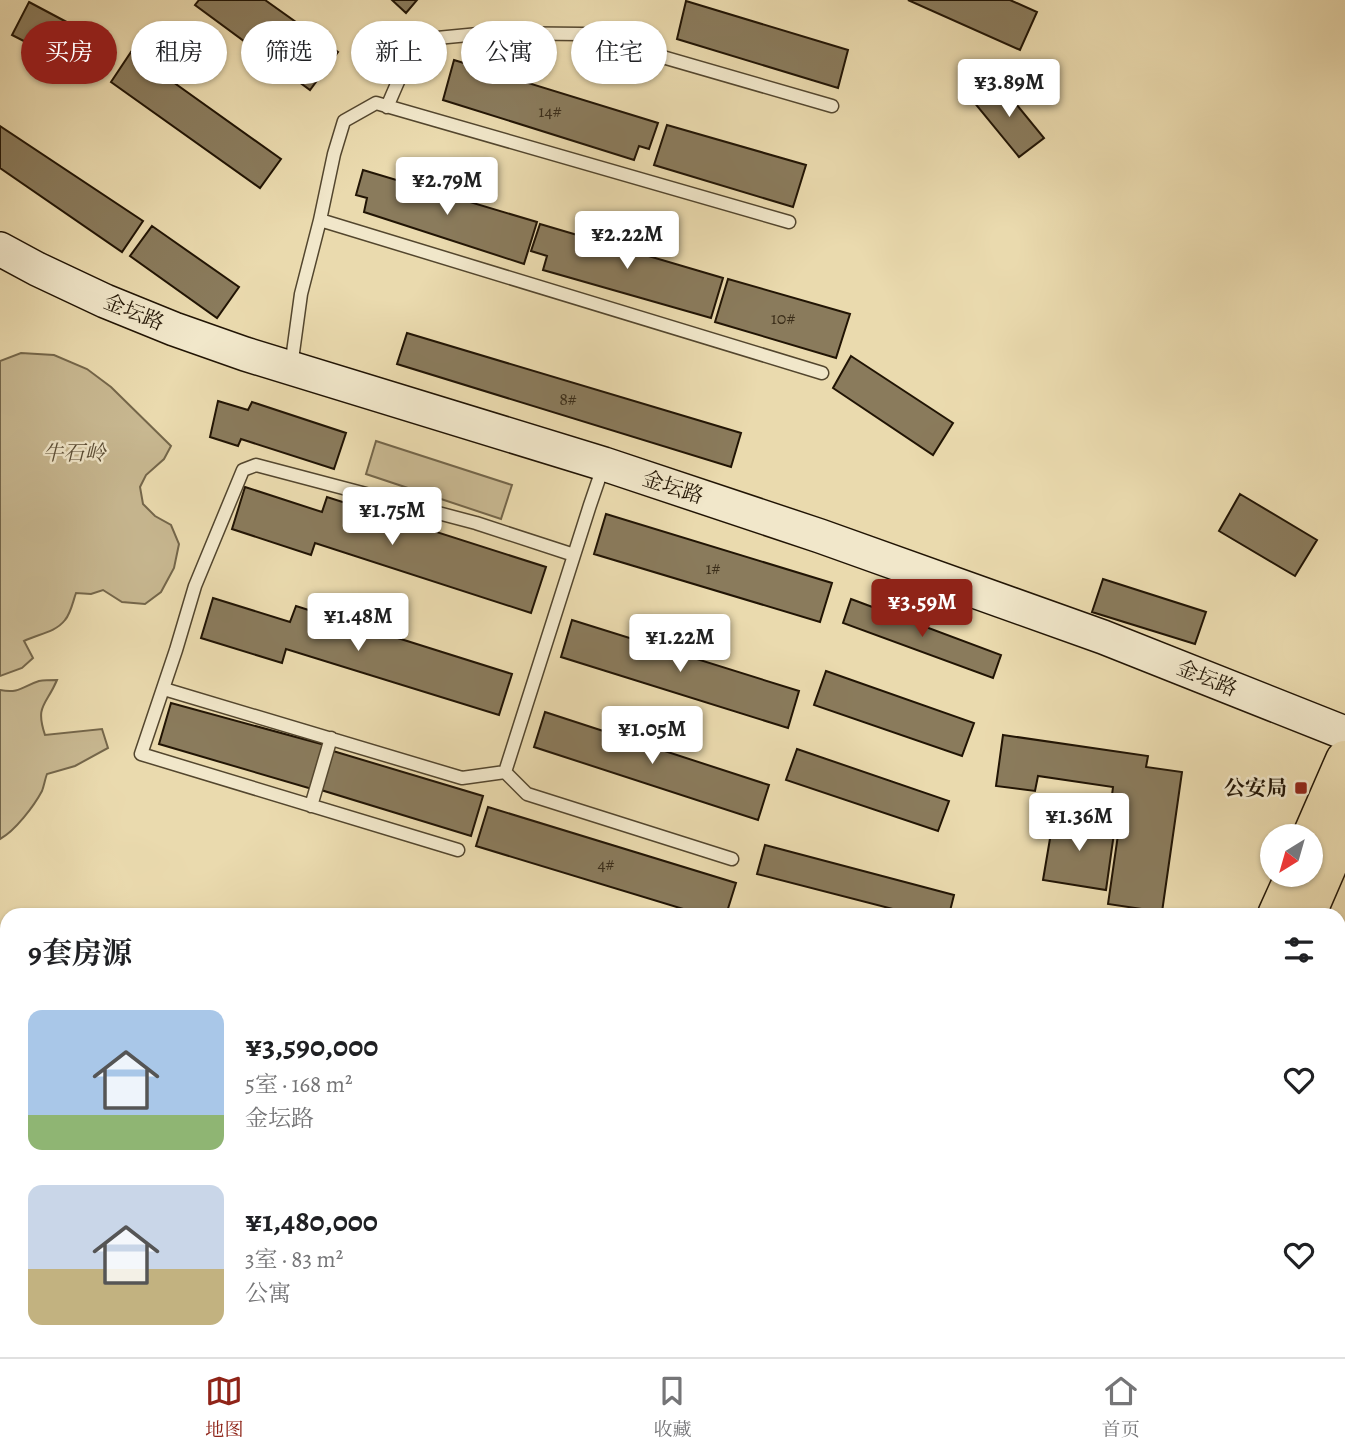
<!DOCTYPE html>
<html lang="zh">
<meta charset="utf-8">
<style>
body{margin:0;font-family:Alegreya,"Noto Serif SC",serif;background:#f2f2f2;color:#202124;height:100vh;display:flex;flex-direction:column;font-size:26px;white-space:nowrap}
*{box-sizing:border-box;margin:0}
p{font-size:23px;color:#757577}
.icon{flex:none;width:38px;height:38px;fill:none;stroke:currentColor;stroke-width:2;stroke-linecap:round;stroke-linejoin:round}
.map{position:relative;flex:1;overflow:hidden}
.drawer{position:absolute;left:0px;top:908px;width:1346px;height:450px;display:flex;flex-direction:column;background:#fff;border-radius:21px 21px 0 0;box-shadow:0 2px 5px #0004}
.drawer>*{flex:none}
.banner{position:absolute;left:21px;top:21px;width:700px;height:63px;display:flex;gap:14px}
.needle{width:46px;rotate:217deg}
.buttons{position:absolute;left:1260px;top:824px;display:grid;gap:14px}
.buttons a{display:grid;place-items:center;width:63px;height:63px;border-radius:50%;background:#fff;box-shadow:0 2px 5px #0004;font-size:35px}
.price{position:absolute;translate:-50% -60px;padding:0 16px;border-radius:7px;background:#fff;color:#222;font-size:23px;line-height:46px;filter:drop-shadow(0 2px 4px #0008)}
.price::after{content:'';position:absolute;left:50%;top:42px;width:21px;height:16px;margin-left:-10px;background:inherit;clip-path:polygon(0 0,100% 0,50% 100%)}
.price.on{background:#8f2418;color:#fff}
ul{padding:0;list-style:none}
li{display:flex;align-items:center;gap:21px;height:175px;padding:0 28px}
li span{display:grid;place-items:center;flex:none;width:196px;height:140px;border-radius:14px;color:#555}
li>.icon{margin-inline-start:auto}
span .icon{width:84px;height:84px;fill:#fffc;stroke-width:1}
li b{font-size:30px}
h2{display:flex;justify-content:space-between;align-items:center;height:84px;padding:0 28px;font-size:30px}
.chip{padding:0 24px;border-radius:32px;background:#fff;box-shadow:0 2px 5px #0004;font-size:24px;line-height:63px}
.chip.on{background:#8f2418;color:#fff}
.tabs{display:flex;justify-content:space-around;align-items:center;height:98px;border-top:2px solid #e0e0e0;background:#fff;font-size:19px;color:#757577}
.tabs a{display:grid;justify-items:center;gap:4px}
.tabs .on{color:#8f2418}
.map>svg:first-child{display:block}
</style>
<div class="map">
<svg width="1345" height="1357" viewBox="0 0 1345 1357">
<rect width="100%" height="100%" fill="#eadaae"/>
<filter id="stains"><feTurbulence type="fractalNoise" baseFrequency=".00286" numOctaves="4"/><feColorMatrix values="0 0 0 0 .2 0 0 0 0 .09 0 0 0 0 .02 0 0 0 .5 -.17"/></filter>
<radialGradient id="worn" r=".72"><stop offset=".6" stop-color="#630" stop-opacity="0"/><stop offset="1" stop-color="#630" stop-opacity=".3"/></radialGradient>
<!-- green -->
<path fill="#c8b891" stroke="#74664a" stroke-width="2" d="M21 353 54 355 87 369 111 387 171 446 164 459 146 475 140 487 143 504 155 516 171 525 179 544 174 568 161 592 145 604 122 602 103 590 91 594 76 593C73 601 71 613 65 620 55 633 37 634 24 641L33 658 22 668 0 676V361Z
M376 441 512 485 501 519 366 474Z
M57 680C46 706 35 705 45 735L102 729 108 748 75 766 47 774C45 779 44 786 42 791 34 806 15 831 0 839V690C20 694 23 686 39 681 45 680 51 680 57 680Z"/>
<!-- water -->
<path fill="#a69774" stroke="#716347" stroke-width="2" d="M1345 1323V1357H1300L1304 1351H1339V1326Z"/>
<!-- building -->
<path fill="#8a7b5c" stroke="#211404" stroke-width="2" d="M199 0H265L338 52 310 90 195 5Z
M392 0H417L406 13Z
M908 0H1010L1037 12 1020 50Z
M686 1 848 50 838 88 677 39Z
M29 2 110 45 94 77 12 35Z
M131 52 281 159 260 188 111 82Z
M454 60 658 123 649 149 639 146 634 160 443 100Z
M998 82 1044 138 1019 157 973 101Z
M667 125 806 165 793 207 654 165Z
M0 126 143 221 122 252 0 168Z
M363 170 537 222 524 264 364 212 367 198 356 195Z
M540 224 723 278 711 318 543 270 547 256 531 251Z
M152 226 239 287 217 318 130 256Z
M728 279 850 314 836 358 715 322Z
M407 333 741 433 731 467 397 364Z
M851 356 953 423 933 455 833 388Z
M218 401 248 410 252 402 346 433 334 469 241 439 238 446 210 437Z
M245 487 322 512 327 497 546 567 531 613 315 543 311 555 232 529Z
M1240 494 1317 540 1295 576 1219 531Z
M606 514 832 583 820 622 594 554Z
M1103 579 1206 612 1195 644 1092 612Z
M213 598 290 622 296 606 512 674 499 715 286 649 282 663 201 638Z
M851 599 1001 655 993 678 843 623Z
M572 620 799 691 788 728 561 657Z
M826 671 974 723 962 756 814 705Z
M171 703 325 745 312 789 159 744Z
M545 712 769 785 758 820 534 747Z
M1003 735 1148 756 1146 767 1182 772 1162 912 1108 904 1120 821 1109 819 1113 787 1038 776 1035 791 996 786Z
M797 749 949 801 938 831 786 780Z
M333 751 483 796 471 836 321 790Z
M488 807 736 883 726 915H703L476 846Z
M1054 815 1115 826 1106 890 1043 880Z
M765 845 954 895 949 915H916L757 874Z"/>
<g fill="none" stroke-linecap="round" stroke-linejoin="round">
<defs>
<path id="lane" d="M387 107 416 40 489 33 583 34 832 106
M789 222 376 103 344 121 334 154 320 220 822 373
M291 367 301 294 320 220
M603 467 590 505 505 772 527 794 732 859
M164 689 462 778 505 772
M311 806 331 738
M458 850 141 754 176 650 195 586 243 470 256 465 476 523 574 555"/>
<path id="secondary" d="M0 249 37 269 105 301 174 329 245 354 604 464 820 536 1103 637 1345 733"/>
<path id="primary" d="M0 1332 7 1333
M76 1351 100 1357"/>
<path id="highway" d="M1311 838 1345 760
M1277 915 1295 875
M1306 915 1345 825
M1085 1357 1088 1351
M1116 1357 1119 1351"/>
</defs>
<!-- lane casing -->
<use href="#lane" stroke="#53462e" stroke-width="15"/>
<!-- secondary casing -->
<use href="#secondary" stroke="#211404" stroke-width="36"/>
<!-- primary casing -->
<use href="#primary" stroke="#211404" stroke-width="41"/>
<!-- highway casing -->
<use href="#highway" stroke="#211404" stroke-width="41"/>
<!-- path -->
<path stroke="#211404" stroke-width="4.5" stroke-dasharray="5 3.5" stroke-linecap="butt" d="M1339 1294 1345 1293
M1285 1357 1289 1351"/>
<!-- lane -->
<use href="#lane" stroke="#f1e7ca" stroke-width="12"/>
<!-- secondary -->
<use href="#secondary" stroke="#f1e7ca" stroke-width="33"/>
<!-- primary -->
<use href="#primary" stroke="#eadaae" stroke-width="38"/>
<!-- highway -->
<use href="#highway" stroke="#eadaae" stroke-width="38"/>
</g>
<!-- markers -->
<rect fill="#8f2418" stroke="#f1e7ca" stroke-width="2.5" x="1294" y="781" width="14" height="14" rx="3.5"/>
<g text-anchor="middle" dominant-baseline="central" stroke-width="5" stroke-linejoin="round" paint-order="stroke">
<!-- number labels -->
<g font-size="18" fill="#3b2e1a">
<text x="550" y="111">14#</text>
<text x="783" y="318">10#</text>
<text x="568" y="399">8#</text>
<text x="713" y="568">1#</text>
<text x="606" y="864">4#</text>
</g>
<!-- street labels -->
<g font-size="21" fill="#211404" stroke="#f1e7ca">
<text transform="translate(134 312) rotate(22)">金坛路</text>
<text transform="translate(673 487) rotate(18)">金坛路</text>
<text transform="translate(1207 678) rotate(22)">金坛路</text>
</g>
<!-- park labels -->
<g font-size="21" font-style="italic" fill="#5b4d35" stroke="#f1e7ca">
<text x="74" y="453">牛石岭</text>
</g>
<!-- poi labels -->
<g font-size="21" font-weight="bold" fill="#211404" stroke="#f1e7ca" text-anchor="end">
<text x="1287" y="788">公安局</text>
</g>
</g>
<rect width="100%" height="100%" filter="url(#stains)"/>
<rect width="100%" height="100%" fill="url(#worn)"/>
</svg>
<div class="buttons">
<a><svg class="needle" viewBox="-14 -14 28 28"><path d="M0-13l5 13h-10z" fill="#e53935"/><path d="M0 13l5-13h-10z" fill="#757577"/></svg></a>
</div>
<b class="price" style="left:1009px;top:119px">¥3.89M</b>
<b class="price" style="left:447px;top:217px">¥2.79M</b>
<b class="price" style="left:627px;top:271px">¥2.22M</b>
<b class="price" style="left:392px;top:547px">¥1.75M</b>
<b class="price on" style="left:922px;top:639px">¥3.59M</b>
<b class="price" style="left:358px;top:653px">¥1.48M</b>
<b class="price" style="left:680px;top:674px">¥1.22M</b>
<b class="price" style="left:652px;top:766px">¥1.05M</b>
<b class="price" style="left:1079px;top:853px">¥1.36M</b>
<div class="banner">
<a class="chip on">买房</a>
<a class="chip">租房</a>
<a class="chip">筛选</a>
<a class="chip">新上</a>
<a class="chip">公寓</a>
<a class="chip">住宅</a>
</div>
<section class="drawer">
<h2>9套房源<svg class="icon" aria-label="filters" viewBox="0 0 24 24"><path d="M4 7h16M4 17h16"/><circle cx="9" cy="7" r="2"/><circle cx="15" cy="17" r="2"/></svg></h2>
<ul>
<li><span style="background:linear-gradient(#a9c7e8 75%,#8fb573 0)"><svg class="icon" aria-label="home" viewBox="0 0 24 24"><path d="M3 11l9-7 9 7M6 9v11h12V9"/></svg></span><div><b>¥3,590,000</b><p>5室 · 168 m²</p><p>金坛路</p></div><svg class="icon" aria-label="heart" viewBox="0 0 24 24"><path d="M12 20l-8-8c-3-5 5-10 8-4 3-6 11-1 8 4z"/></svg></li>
<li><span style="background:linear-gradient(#c9d6e8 60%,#c2b280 0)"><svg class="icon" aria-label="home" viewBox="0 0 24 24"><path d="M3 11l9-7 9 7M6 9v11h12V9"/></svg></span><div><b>¥1,480,000</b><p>3室 · 83 m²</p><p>公寓</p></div><svg class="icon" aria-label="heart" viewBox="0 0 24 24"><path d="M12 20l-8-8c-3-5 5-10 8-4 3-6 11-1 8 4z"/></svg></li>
</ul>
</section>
</div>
<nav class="tabs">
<a class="on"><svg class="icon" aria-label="map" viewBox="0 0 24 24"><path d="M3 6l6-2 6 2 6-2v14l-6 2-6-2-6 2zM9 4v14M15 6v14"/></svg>地图</a>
<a><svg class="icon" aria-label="saved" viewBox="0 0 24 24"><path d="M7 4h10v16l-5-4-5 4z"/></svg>收藏</a>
<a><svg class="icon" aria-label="home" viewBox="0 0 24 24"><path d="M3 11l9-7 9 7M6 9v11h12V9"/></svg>首页</a>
</nav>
